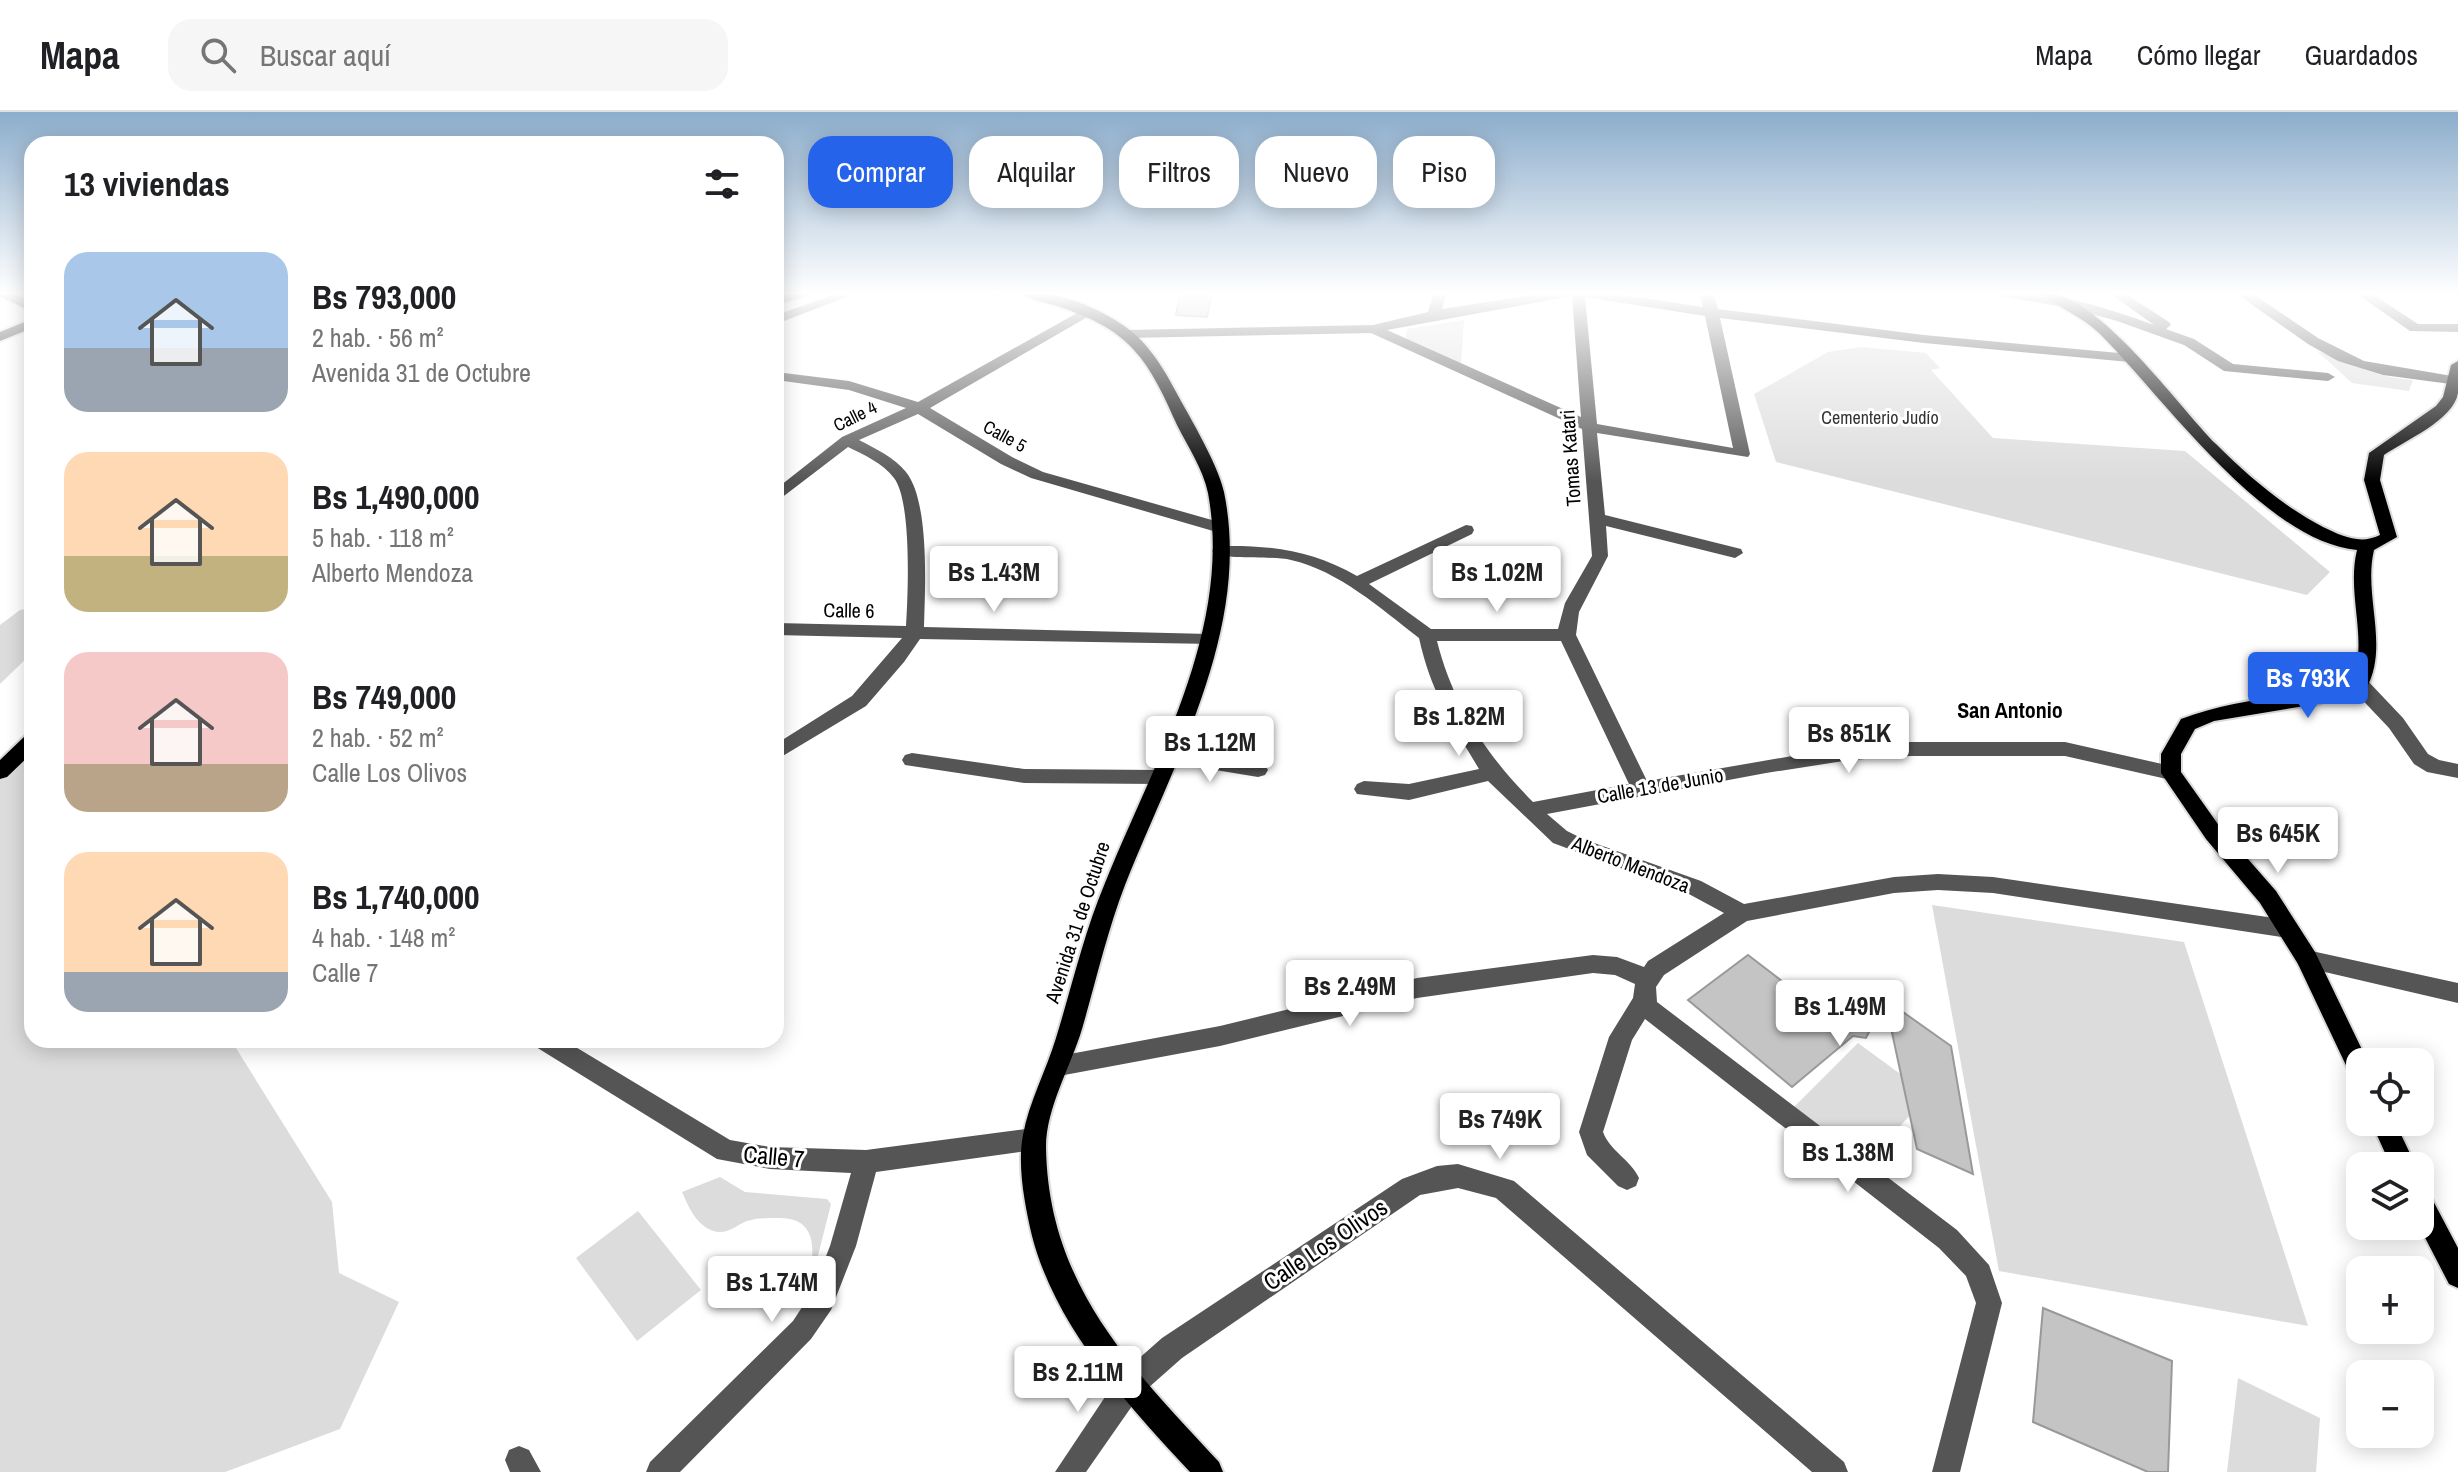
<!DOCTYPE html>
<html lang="es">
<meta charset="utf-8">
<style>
body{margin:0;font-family:"Archivo Narrow",sans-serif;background:#f6f6f6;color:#202124;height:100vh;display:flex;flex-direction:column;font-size:30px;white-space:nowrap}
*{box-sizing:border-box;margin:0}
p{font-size:26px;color:#757577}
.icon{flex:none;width:44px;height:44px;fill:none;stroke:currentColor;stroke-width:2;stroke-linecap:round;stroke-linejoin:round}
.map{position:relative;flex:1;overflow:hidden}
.drawer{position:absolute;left:24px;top:24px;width:760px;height:912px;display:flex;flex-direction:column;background:#fff;border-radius:24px;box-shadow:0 4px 20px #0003}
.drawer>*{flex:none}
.hud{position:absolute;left:808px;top:24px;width:760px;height:72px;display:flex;gap:16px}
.buttons{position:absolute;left:2346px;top:936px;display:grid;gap:16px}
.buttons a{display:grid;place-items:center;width:88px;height:88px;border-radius:16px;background:#fff;box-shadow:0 4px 20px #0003;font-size:40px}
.price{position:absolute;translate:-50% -68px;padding:0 18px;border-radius:8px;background:#fff;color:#222;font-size:26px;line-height:52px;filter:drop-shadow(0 2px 4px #0008)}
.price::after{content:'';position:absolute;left:50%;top:48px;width:24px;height:18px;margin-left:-12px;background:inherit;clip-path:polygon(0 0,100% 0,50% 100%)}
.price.current{background:#2563eb;color:#fff}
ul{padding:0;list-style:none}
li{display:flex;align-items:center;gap:24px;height:200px;padding:0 40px}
li span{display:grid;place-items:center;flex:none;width:224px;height:160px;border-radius:24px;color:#555}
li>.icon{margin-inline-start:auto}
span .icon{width:96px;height:96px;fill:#fffc;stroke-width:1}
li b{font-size:34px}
h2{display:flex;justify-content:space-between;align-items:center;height:96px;padding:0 40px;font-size:34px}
.pill{padding:0 28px;border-radius:24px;background:#fff;box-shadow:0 4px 20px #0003;font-size:28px;line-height:72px}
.pill.current{background:#2563eb;color:#fff}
header{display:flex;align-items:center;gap:48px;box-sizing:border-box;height:112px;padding:0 40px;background:#fff;border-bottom:2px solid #e0e0e0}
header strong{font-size:38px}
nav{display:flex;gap:44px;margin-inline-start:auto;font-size:28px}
.search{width:560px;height:72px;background:#f6f6f6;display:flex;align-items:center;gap:20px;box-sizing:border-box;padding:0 28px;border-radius:24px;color:#757577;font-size:30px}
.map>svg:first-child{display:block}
</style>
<header>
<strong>Mapa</strong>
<div class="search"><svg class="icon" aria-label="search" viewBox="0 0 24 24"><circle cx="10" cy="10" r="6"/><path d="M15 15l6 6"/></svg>Buscar aquí</div>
<nav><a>Mapa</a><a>Cómo llegar</a><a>Guardados</a></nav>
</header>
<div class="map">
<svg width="2458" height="1360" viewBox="0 0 2458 1360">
<rect width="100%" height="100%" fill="#fff"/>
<!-- green -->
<path fill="#dcdcdc" d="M1464 208 1461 252 1406 227 1407 217Z
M1861 235 1926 241 1940 256 1931 258 1993 326 2185 339 2330 460 2307 483 1776 350 1754 282 1828 240Z
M2317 239C2354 250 2370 265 2413 268L2409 279 2352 271Z
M32 496V541L0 572V513L20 498Z
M32 636V928H231L332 1090 339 1161 399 1190 340 1317 225 1360H0V669Z
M1932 793 2184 830 2308 1214 1999 1159Z
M1858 931 1929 983 1861 1056 1790 999Z
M720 1065 745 1080 827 1087 831 1092 807 1187 804 1182C813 1152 825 1105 778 1106 767 1106 757 1106 747 1109 737 1113 729 1121 718 1120 698 1117 689 1096 682 1080Z
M638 1099 701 1178 637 1229 576 1146Z
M2238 1266 2320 1306 2316 1360H2227Z"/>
<!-- building -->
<path fill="#c4c4c4" stroke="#999" stroke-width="2" d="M1180 180H1212L1207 205 1176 203Z
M1748 843 1834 909 1869 876 1951 934 1973 1062 1917 1037 1885 888 1866 926 1853 924 1792 975 1688 888Z
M2043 1196 2172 1249 2168 1360H2148L2033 1310Z"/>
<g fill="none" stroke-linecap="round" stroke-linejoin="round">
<defs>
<path id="major" d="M0 180H11L32 190V200L0 184Z
M797 180H819L776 193V185Z
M979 180H1003L996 184Z
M1019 180C1057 177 1110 199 1138 225 1151 238 1162 254 1170 269 1186 299 1217 349 1224 380 1252 516 1173 651 1125 773 1107 820 1096 869 1082 917 1071 954 1046 996 1046 1035 1048 1173 1131 1255 1219 1350L1223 1360H1190C1127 1292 1056 1216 1032 1124 1025 1094 1017 1054 1023 1023 1029 990 1046 959 1056 926 1072 874 1084 821 1105 771 1154 649 1233 517 1208 381 1203 357 1188 335 1177 313 1165 287 1153 258 1133 237 1113 215 1084 203 1057 194 1044 190 1029 188 1019 180Z
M2040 180C2095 176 2178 294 2216 332 2248 364 2283 394 2323 415 2342 424 2360 433 2380 423L2364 368 2369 341 2436 294 2443 285 2451 253 2458 249C2458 259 2458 271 2458 281 2454 308 2404 329 2384 343L2380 368 2397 425 2374 438C2363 484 2390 534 2366 577L2317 592 2214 609 2195 617 2181 642V660L2220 715 2276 779 2315 840 2368 950H2360V969L2352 966 2298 852 2260 791 2206 727 2161 661V642L2181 607C2236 586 2296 585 2352 568 2369 530 2346 482 2357 438 2265 430 2162 284 2100 222 2082 204 2057 196 2040 180Z
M32 207V216L0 229V220Z
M32 622V641L7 665 0 667V648L25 624Z
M2371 1010H2395L2416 1054H2391Z
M2420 1077 2429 1081 2458 1136V1176L2449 1172 2419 1114Z"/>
</defs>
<!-- major casing -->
<use href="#major" stroke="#dbdbdb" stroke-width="4"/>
<!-- minor -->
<path fill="#555" fill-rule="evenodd" d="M842 180H860L776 212V203Z
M1434 180H1447L1442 197 1552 180H1605L1703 195 1700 180H1713L1718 197 1924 223 2130 242 2137 246 2130 250 1924 231 1720 206 1750 342 1748 345 1597 321 1605 403 1741 437 1743 441 1735 446 1606 414 1608 444 1579 500 1576 523 1647 669 1850 634 1910 630H2065L2171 654 2178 656 2181 661 2178 666 2171 668 2065 644H1910L1850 648 1766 661 1547 702 1567 719 1583 727 1701 769 1744 792 1894 765 1938 762 1993 765 2288 808 2296 811 2299 817 2296 823 2288 826 1993 781 1938 778 1894 781 1747 809 1664 863 1656 875 1657 890 1957 1118 1989 1153 2002 1191 1960 1360H1932L1976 1191 1966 1164 1939 1136 1645 907 1632 928 1603 1020C1610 1039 1631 1048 1639 1066L1636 1074 1627 1078 1618 1074 1587 1043 1579 1020 1609 925 1633 886 1635 872 1615 863 1593 861 1417 886 1220 934 1059 964 1051 961 1047 954 1051 947 1059 944 1220 914 1417 866 1593 843 1617 845 1644 855 1648 849 1724 801 1687 781 1553 731 1488 669 1409 688 1357 682 1354 677 1357 672 1364 669 1409 672 1479 657C1451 610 1431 580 1419 526 1380 496 1339 459 1291 448 1272 443 1222 449 1212 439L1220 434C1271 433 1312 438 1357 464L1466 413 1472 414 1474 418 1472 422 1369 472 1431 517H1558L1565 491 1592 444 1582 317 1371 221 1127 226 1120 222 1127 218 1373 213 1428 200ZM1572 184 1581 305 1387 218ZM1585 185 1705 204 1733 336 1597 312ZM1437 529H1561L1629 672 1533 690C1487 644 1453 593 1437 529Z
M1992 180C2046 176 2104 195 2154 213L2108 180H2123L2169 210 2171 213 2166 217 2194 227 2233 252 2328 261 2335 265 2328 269 2224 259 2184 233 2117 209 2070 196 1999 184Z
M2234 180H2250L2318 226 2364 249 2458 265V273L2383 263 2338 249 2308 232Z
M2354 180H2369L2418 212H2458V220L2410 219Z
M1086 196 1093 200 1091 203 930 296 1012 345 1043 360 1226 412 1228 416 1220 421 1031 366 1001 352 918 302 859 328C876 337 894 345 906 360 930 390 925 477 924 515L1209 522 1218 528 1215 532 920 527 904 550 866 594 776 648V632L852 584 902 526 776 523V511L906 514C908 484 912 389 894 366 883 351 864 343 848 335L776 390V377L842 325 906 296 849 278 776 268V260L849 269 918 290Z
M2359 565 2366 567 2403 606 2428 642 2439 648 2458 652V666L2427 660 2414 652 2389 616 2352 577 2350 572 2352 567Z
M1168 637 1258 651 1265 653 1268 658 1265 663 1258 665 1161 649 1158 644 1161 639Z
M912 641 1024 657 1160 658 1167 660 1170 665 1167 670 1160 672 1024 671 905 653 902 648 905 643Z
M2307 838 2458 871V891L2299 854 2296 847 2299 840Z
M532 928H564L730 1028 770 1035 866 1038 1034 1016 1043 1019 1046 1027 1043 1035 1034 1038 876 1060 856 1134 831 1198 811 1227 680 1360H646L650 1350 793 1209 812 1180 830 1134 851 1061 770 1057 717 1047 536 935Z
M1458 1052 1514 1069 1844 1350 1848 1360H1812L1496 1086 1458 1076 1420 1083 1182 1246 1139 1284 1086 1360H1055L1119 1264 1162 1226 1402 1067 1437 1054Z
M519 1334 529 1338 541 1360H510L505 1348 509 1338Z"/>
<!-- major -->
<use href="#major" fill="#000" fill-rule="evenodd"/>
</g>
<!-- sky -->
<linearGradient id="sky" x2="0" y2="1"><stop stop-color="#8cadcc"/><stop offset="0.49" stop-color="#fff"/><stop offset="1" stop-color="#fff" stop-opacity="0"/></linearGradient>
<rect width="2458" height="370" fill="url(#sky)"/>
<g text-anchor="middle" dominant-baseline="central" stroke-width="6" stroke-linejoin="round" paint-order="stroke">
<!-- far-street labels -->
<g font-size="18" fill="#000" stroke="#fff">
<text transform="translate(855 304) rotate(-26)">Calle 4</text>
<text transform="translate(1005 324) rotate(29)">Calle 5</text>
</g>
<!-- far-park labels -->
<g font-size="18" fill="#333" stroke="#fff">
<text x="1880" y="305">Cementerio Judío</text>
</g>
<!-- street labels -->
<g font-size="20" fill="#000" stroke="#fff">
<text transform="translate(1570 346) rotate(-94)">Tomas Katari</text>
<text transform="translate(849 498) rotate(1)">Calle 6</text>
<text transform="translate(1660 673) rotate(-10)">Calle 13 de Junio</text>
<text transform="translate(1631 752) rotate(21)">Alberto Mendoza</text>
<text transform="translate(1077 810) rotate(-72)">Avenida 31 de Octubre</text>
</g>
<!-- neighbourhood labels -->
<g font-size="22" font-weight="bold" fill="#000" stroke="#fff">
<text x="2010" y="598">San Antonio</text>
</g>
<!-- near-street labels -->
<g font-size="24" fill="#000" stroke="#fff">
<text transform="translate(774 1044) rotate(5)">Calle 7</text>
<text transform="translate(1325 1132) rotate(-34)">Calle Los Olivos</text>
</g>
</g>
</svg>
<div class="buttons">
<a><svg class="icon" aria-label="locate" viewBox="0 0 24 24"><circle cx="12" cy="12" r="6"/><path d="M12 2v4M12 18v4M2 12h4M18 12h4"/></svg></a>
<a><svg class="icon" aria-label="layers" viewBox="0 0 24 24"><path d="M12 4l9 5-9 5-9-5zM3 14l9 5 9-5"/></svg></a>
<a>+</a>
<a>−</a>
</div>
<b class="price" style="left:994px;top:502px">Bs 1.43M</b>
<b class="price" style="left:1497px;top:502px">Bs 1.02M</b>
<b class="price current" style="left:2308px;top:608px">Bs 793K</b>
<b class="price" style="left:1459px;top:646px">Bs 1.82M</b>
<b class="price" style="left:1849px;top:663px">Bs 851K</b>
<b class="price" style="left:1210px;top:672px">Bs 1.12M</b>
<b class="price" style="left:2278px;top:763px">Bs 645K</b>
<b class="price" style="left:1350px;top:916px">Bs 2.49M</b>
<b class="price" style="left:1840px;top:936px">Bs 1.49M</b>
<b class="price" style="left:1500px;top:1049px">Bs 749K</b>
<b class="price" style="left:1848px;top:1082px">Bs 1.38M</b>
<b class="price" style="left:772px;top:1212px">Bs 1.74M</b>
<b class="price" style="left:1078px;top:1302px">Bs 2.11M</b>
<div class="hud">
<a class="pill current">Comprar</a>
<a class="pill">Alquilar</a>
<a class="pill">Filtros</a>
<a class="pill">Nuevo</a>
<a class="pill">Piso</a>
</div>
<section class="drawer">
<h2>13 viviendas<svg class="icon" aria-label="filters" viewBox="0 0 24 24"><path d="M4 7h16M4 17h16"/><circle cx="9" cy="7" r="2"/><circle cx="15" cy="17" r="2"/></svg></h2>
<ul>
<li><span style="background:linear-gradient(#a9c7e8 60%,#9aa5b1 0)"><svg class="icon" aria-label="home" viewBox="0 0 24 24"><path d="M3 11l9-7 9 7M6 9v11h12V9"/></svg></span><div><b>Bs 793,000</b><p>2 hab. · 56 m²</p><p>Avenida 31 de Octubre</p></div></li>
<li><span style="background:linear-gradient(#ffd9b3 65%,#c2b280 0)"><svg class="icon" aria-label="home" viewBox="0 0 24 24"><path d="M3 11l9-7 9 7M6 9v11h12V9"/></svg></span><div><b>Bs 1,490,000</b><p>5 hab. · 118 m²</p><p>Alberto Mendoza</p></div></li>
<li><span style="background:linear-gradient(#f6c9c9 70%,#b9a48a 0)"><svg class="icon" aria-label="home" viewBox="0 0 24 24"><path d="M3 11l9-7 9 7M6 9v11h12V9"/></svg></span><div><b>Bs 749,000</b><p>2 hab. · 52 m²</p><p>Calle Los Olivos</p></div></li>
<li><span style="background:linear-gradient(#ffd9b3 75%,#9aa5b1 0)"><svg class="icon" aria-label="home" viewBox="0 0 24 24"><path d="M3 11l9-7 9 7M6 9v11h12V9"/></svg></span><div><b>Bs 1,740,000</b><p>4 hab. · 148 m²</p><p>Calle 7</p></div></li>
</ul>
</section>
</div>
